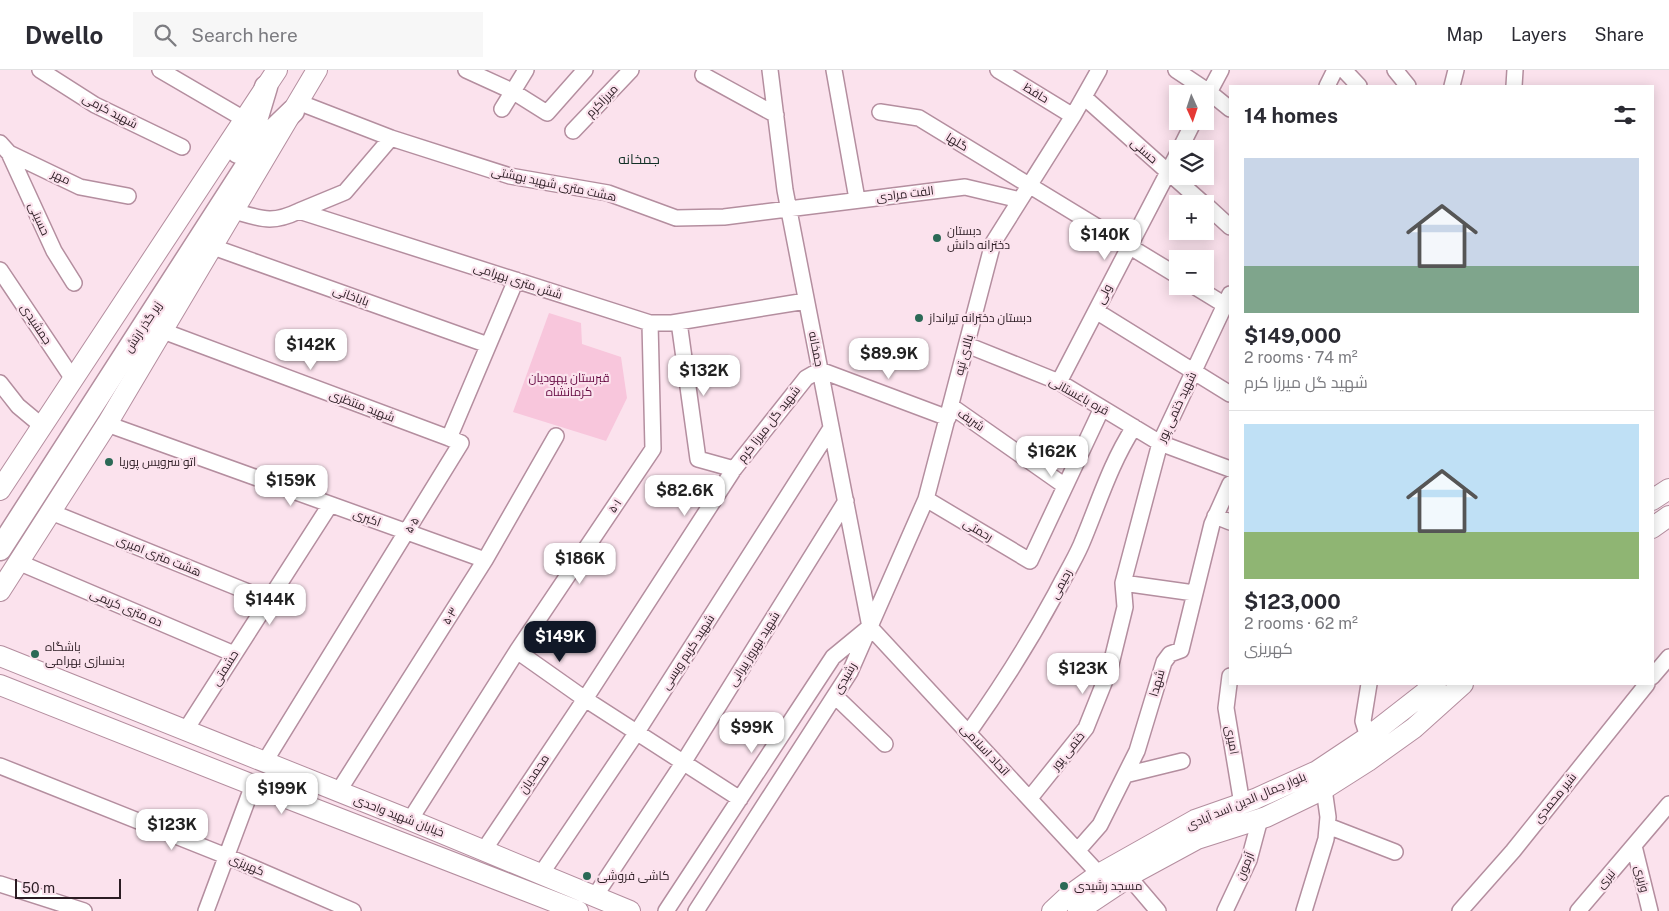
<!DOCTYPE html>
<meta charset="utf-8">
<style>
body{margin:0;font-family:"Public Sans",Cairo,sans-serif;background:#f7f7f7;color:#2b2b33;height:100vh;display:flex;flex-direction:column;font-size:19px;white-space:nowrap}
*{box-sizing:border-box;margin:0}
p{font-size:16px;color:#7c7c81}
.icon{flex:none;width:28px;height:28px;fill:none;stroke:currentColor;stroke-width:2;stroke-linecap:round;stroke-linejoin:round}
.map{position:relative;flex:1;overflow:hidden}
.drawer{position:absolute;left:1229px;top:15px;width:425px;height:600px;display:flex;flex-direction:column;background:#fff;border-radius:0px;box-shadow:0 2px 12px #0003}
.drawer>*{flex:none}
.needle{width:32px;rotate:177deg}
.fabs{position:absolute;left:1169px;top:15px;display:grid;gap:10px}
.fabs a{display:grid;place-items:center;width:45px;height:45px;border-radius:0px;background:#fff;box-shadow:0 2px 12px #0003;font-size:25px}
.scale{position:absolute;left:15px;bottom:12px;width:106px;box-sizing:border-box;padding-left:5px;border:2px solid #2b1c23;border-top:0;font-size:14px;line-height:18px;white-space:nowrap;color:#2b1c23;-webkit-text-stroke:4px #fbe2ed;paint-order:stroke}
.price{position:absolute;translate:-50% -42px;padding:0 11px;border-radius:10px;background:#fff;color:#222;font-size:16px;line-height:32px;filter:drop-shadow(0 1px 2px #0008)}
.price::after{content:'';position:absolute;left:50%;top:30px;width:15px;height:11px;margin-left:-8px;background:inherit;clip-path:polygon(0 0,100% 0,50% 100%)}
.price.current{background:#111827;color:#fff}
ul{padding:0;list-style:none}
li{display:grid;align-content:center;gap:10px;height:265px;padding:0 15px}
li+li{border-top:1px solid #e1e1e2}
li span{display:grid;place-items:center;height:155px;border-radius:0px;color:#555}
li>.icon{margin-inline-start:auto}
span .icon{width:90px;height:90px;fill:#fffc;stroke-width:1}
li b{font-size:21px}
h2{display:flex;justify-content:space-between;align-items:center;height:60px;padding:0 15px;font-size:21px}
header{display:flex;align-items:center;gap:30px;box-sizing:border-box;height:70px;padding:0 25px;background:#fff;border-bottom:1px solid #e1e1e2}
header strong{font-size:24px}
nav{display:flex;gap:28px;margin-inline-start:auto;font-size:18px}
.search{width:350px;height:45px;background:#f7f7f7;display:flex;align-items:center;gap:12px;box-sizing:border-box;padding:0 18px;border-radius:0px;color:#7c7c81;font-size:19px}
.map>svg:first-child{display:block}
</style>
<header>
<strong>Dwello</strong>
<div class="search"><svg class="icon" aria-label="search" viewBox="0 0 24 24"><circle cx="10" cy="10" r="6"/><path d="M15 15l6 6"/></svg>Search here</div>
<nav><a>Map</a><a>Layers</a><a>Share</a></nav>
</header>
<div class="map">
<svg width="1669" height="841" viewBox="0 0 1669 841">
<rect width="100%" height="100%" fill="#fbe2ed"/>
<!-- green -->
<path fill="#f8c6dc" d="M549 243 581 253 582 274 621 287 627 328 606 371 513 342Z"/>
<g fill="none" stroke-linecap="round" stroke-linejoin="round">
<defs>
<path id="minor" d="M40 0 95 35 182 77
M160 0 244 49
M466 0 512 21 547 43 585 0
M770 0 785 120 870 557
M834 0 857 129
M998 0 1073 46
M1176 0 1209 22 1230 39
M1344 0 1359 16
M1395 0 1408 16
M703 5 776 45
M1327 16 1335 0
M1452 16 1456 0
M1514 16 1515 0
M1084 27 1204 134
M1205 30 1221 0
M298 32 391 68 510 106 608 123 676 148 724 147 965 117 1020 130
M502 39 526 0
M880 42 919 48 1178 206
M573 61 631 0
M0 73 9 83 80 117 128 126
M1180 79 1194 51
M9 83 54 181 74 213
M1205 134 1230 157
M234 141C262 149 272 154 299 141L650 253H672L806 231
M299 141 345 122 391 68
M213 177 488 275
M0 200 73 309
M1194 216 1225 235
M1096 241 1230 324
M679 252 698 389 734 399
M163 261 449 368
M967 275 1059 312 1160 373 1230 399
M1059 312 1178 83
M0 313 18 336 42 356
M951 336 1065 416
M107 354 485 490
M926 429 1030 491 1102 338
M51 442 268 530
M1215 446 1230 452
M18 492 234 584
M1123 513 1194 523
M870 557 1099 804
M517 581 585 629 740 729
M1230 606 1226 638 1242 734
M1652 607 1669 587
M835 626 885 674
M185 661 330 435
M969 662C1001 617 1030 571 1056 523 1064 507 1074 491 1081 475 1098 435 1110 394 1134 357
M1368 667 1363 651 1369 614
M264 693 461 373 449 368 516 210
M0 696 226 786 353 841
M1125 705 1182 691
M338 722 485 490 556 366
M1030 728 1086 658 1110 598 1125 537 1123 513 1160 373 1230 224
M410 750 517 581 653 379 650 253
M1328 756 1395 782
M1634 776 1650 841
M484 780 585 629 734 399 806 308 820 300 948 348
M1078 780 1100 755 1137 681 1164 592 1170 584 1181 580 1212 454 1230 414
M541 804 637 662 831 358
M1129 807 1158 841
M0 814 84 841
M595 826 683 693 846 431
M206 841 253 715
M666 841 833 587 867 559
M696 841 850 602 926 429 993 173 1073 46 1099 0
M1225 841 1249 790 1260 749
M1304 841 1326 769 1328 747 1324 719
M1460 841 1513 781 1647 614
M1578 841 1669 734"/>
<path id="major" d="M0 420 277 0
M1652 430 1669 419
M1652 458 1669 446
M0 521 107 354 317 0
M0 586 410 750 630 841
M0 615 253 715 578 841
M1052 841 1067 827 1099 804 1195 750 1255 729 1317 701 1368 667 1436 614
M1078 841 1138 801 1197 769 1266 747 1324 719 1368 691 1414 658 1463 614"/>
<path id="highway" d="M238 82 254 57 266 17
M0 479 264 69 293 41"/>
</defs>
<!-- minor casing -->
<use href="#minor" stroke="#b48e9f" stroke-width="18"/>
<!-- major casing -->
<use href="#major" stroke="#b48e9f" stroke-width="22"/>
<!-- highway casing -->
<use href="#highway" stroke="#b48e9f" stroke-width="25"/>
<!-- minor -->
<use href="#minor" stroke="#fff" stroke-width="15"/>
<!-- major -->
<use href="#major" stroke="#fff" stroke-width="20"/>
<!-- highway -->
<use href="#highway" stroke="#fff" stroke-width="22"/>
</g>
<!-- markers -->
<g fill="#2b6956" stroke="#fbe2ed" stroke-width="2">
<circle cx="937" cy="168" r="5"/>
<circle cx="919" cy="248" r="5"/>
<circle cx="109" cy="392" r="5"/>
<circle cx="35" cy="584" r="5"/>
<circle cx="587" cy="806" r="5"/>
<circle cx="1064" cy="816" r="5"/>
</g>
<g text-anchor="middle" dominant-baseline="central" stroke-width="4.5" stroke-linejoin="round" paint-order="stroke">
<!-- street labels -->
<g font-size="12" fill="#2b1c23" stroke="#fbe2ed">
<text transform="translate(1036 23) rotate(31)">حافظ</text>
<text transform="translate(602 31) rotate(-46)">میرزاکرم</text>
<text transform="translate(110 41) rotate(28)">شهید کرمی</text>
<text transform="translate(957 72) rotate(31)">گلها</text>
<text transform="translate(1144 81) rotate(41)">حسنی</text>
<text transform="translate(61 107) rotate(25)">مهر</text>
<text transform="translate(554 114) rotate(12)">هشت متری شهید بهشتی</text>
<text transform="translate(905 124) rotate(-7)">الفت مرادی</text>
<text transform="translate(39 149) rotate(66)">حسینی</text>
<text transform="translate(518 211) rotate(18)">شش متری بهرامی</text>
<text transform="translate(1104 224) rotate(-63)">ولی</text>
<text transform="translate(351 226) rotate(20)">باباخانی</text>
<text transform="translate(36 254) rotate(56)">جمشیدی</text>
<text transform="translate(143 257) rotate(-57)">زیر گذر ارتش</text>
<text transform="translate(816 279) rotate(79)">جمخانه</text>
<text transform="translate(964 285) rotate(-75)">بالای تپه</text>
<text transform="translate(1079 326) rotate(29)">قره باغستانی</text>
<text transform="translate(362 336) rotate(21)">شهید منتظری</text>
<text transform="translate(1177 337) rotate(-65)">شهید ختمی پور</text>
<text transform="translate(971 350) rotate(35)">شریف</text>
<text transform="translate(769 354) rotate(-52)">شهید گل میرزا کرم</text>
<text transform="translate(615 436) rotate(-56)">۵۰۱</text>
<text transform="translate(367 448) rotate(20)">اکبری</text>
<text transform="translate(412 455) rotate(-59)">۵۰۵</text>
<text transform="translate(978 460) rotate(31)">رحمتی</text>
<text transform="translate(159 486) rotate(22)">هشت متری امیری</text>
<text transform="translate(1061 514) rotate(-62)">رحیمی</text>
<text transform="translate(126 538) rotate(23)">ده متری کریمی</text>
<text transform="translate(450 546) rotate(-58)">۵۰۳</text>
<text transform="translate(754 579) rotate(-58)">شهید بهروز پیرانی</text>
<text transform="translate(688 582) rotate(-57)">شهید کریم ویسی</text>
<text transform="translate(225 598) rotate(-58)">حشمتی</text>
<text transform="translate(845 608) rotate(-60)">رشیدی</text>
<text transform="translate(1157 613) rotate(-74)">شهدا</text>
<text transform="translate(1232 670) rotate(80)">امیری</text>
<text transform="translate(985 680) rotate(47)">اتحاد اسلامی</text>
<text transform="translate(1068 681) rotate(-51)">ختمی پور</text>
<text transform="translate(534 704) rotate(-56)">محمدیان</text>
<text transform="translate(1555 728) rotate(-51)">شیر محمدی</text>
<text transform="translate(1246 731) rotate(-23)">بلوار جمال الدین اسد آبادی</text>
<text transform="translate(399 746) rotate(21)">خیابان شهید واحدی</text>
<text transform="translate(247 795) rotate(23)">کهریزی</text>
<text transform="translate(1245 796) rotate(-67)">آزمون</text>
<text transform="translate(1606 809) rotate(-49)">نیری</text>
<text transform="translate(1642 809) rotate(76)">وزیری</text>
</g>
<!-- poi labels -->
<g font-size="12" fill="#2b1c23" stroke="#fbe2ed" text-anchor="start">
<text x="947" y="161">دبستان<tspan x="947" dy="14">دخترانه دانش</tspan></text>
<text x="929" y="248">دبستان دخترانه تیرانداز</text>
<text x="119" y="392">اتو سرویس پوریا</text>
<text x="45" y="577">باشگاه<tspan x="45" dy="14">بدنسازی بهرامی</tspan></text>
<text x="597" y="806">کاشی فروشی</text>
<text x="1074" y="816">مسجد رشیدی</text>
</g>
<!-- park labels -->
<g font-size="12" fill="#640841" stroke="#fbe2ed">
<text x="569" y="308">قبرستان یهودیان<tspan x="569" dy="14">کرمانشاه</tspan></text>
</g>
<!-- neighbourhood labels -->
<g font-size="14" fill="#123026" stroke="#fbe2ed">
<text x="639" y="89">جمخانه</text>
</g>
</g>
</svg>
<div class="fabs">
<a><svg class="needle" viewBox="-14 -14 28 28"><path d="M0-13l5 13h-10z" fill="#e53935"/><path d="M0 13l5-13h-10z" fill="#7c7c81"/></svg></a>
<a><svg class="icon" aria-label="layers" viewBox="0 0 24 24"><path d="M12 4l9 5-9 5-9-5zM3 14l9 5 9-5"/></svg></a>
<a>+</a>
<a>−</a>
</div>
<div class="scale">50 m</div>
<b class="price" style="left:1105px;top:191px">$140K</b>
<b class="price" style="left:311px;top:301px">$142K</b>
<b class="price" style="left:889px;top:310px">$89.9K</b>
<b class="price" style="left:704px;top:327px">$132K</b>
<b class="price" style="left:1052px;top:408px">$162K</b>
<b class="price" style="left:291px;top:437px">$159K</b>
<b class="price" style="left:685px;top:447px">$82.6K</b>
<b class="price" style="left:580px;top:515px">$186K</b>
<b class="price" style="left:270px;top:556px">$144K</b>
<b class="price current" style="left:560px;top:593px">$149K</b>
<b class="price" style="left:1083px;top:625px">$123K</b>
<b class="price" style="left:752px;top:684px">$99K</b>
<b class="price" style="left:282px;top:745px">$199K</b>
<b class="price" style="left:172px;top:781px">$123K</b>
<section class="drawer">
<h2>14 homes<svg class="icon" aria-label="filters" viewBox="0 0 24 24"><path d="M4 7h16M4 17h16"/><circle cx="9" cy="7" r="2"/><circle cx="15" cy="17" r="2"/></svg></h2>
<ul>
<li><span style="background:linear-gradient(#c9d6e8 70%,#7fa58c 0)"><svg class="icon" aria-label="home" viewBox="0 0 24 24"><path d="M3 11l9-7 9 7M6 9v11h12V9"/></svg></span><div><b>$149,000</b><p>2 rooms · 74 m²</p><p>شهید گل میرزا کرم</p></div></li>
<li><span style="background:linear-gradient(#bfe0f5 70%,#8fb573 0)"><svg class="icon" aria-label="home" viewBox="0 0 24 24"><path d="M3 11l9-7 9 7M6 9v11h12V9"/></svg></span><div><b>$123,000</b><p>2 rooms · 62 m²</p><p>کهریزی</p></div></li>
</ul>
</section>
</div>
